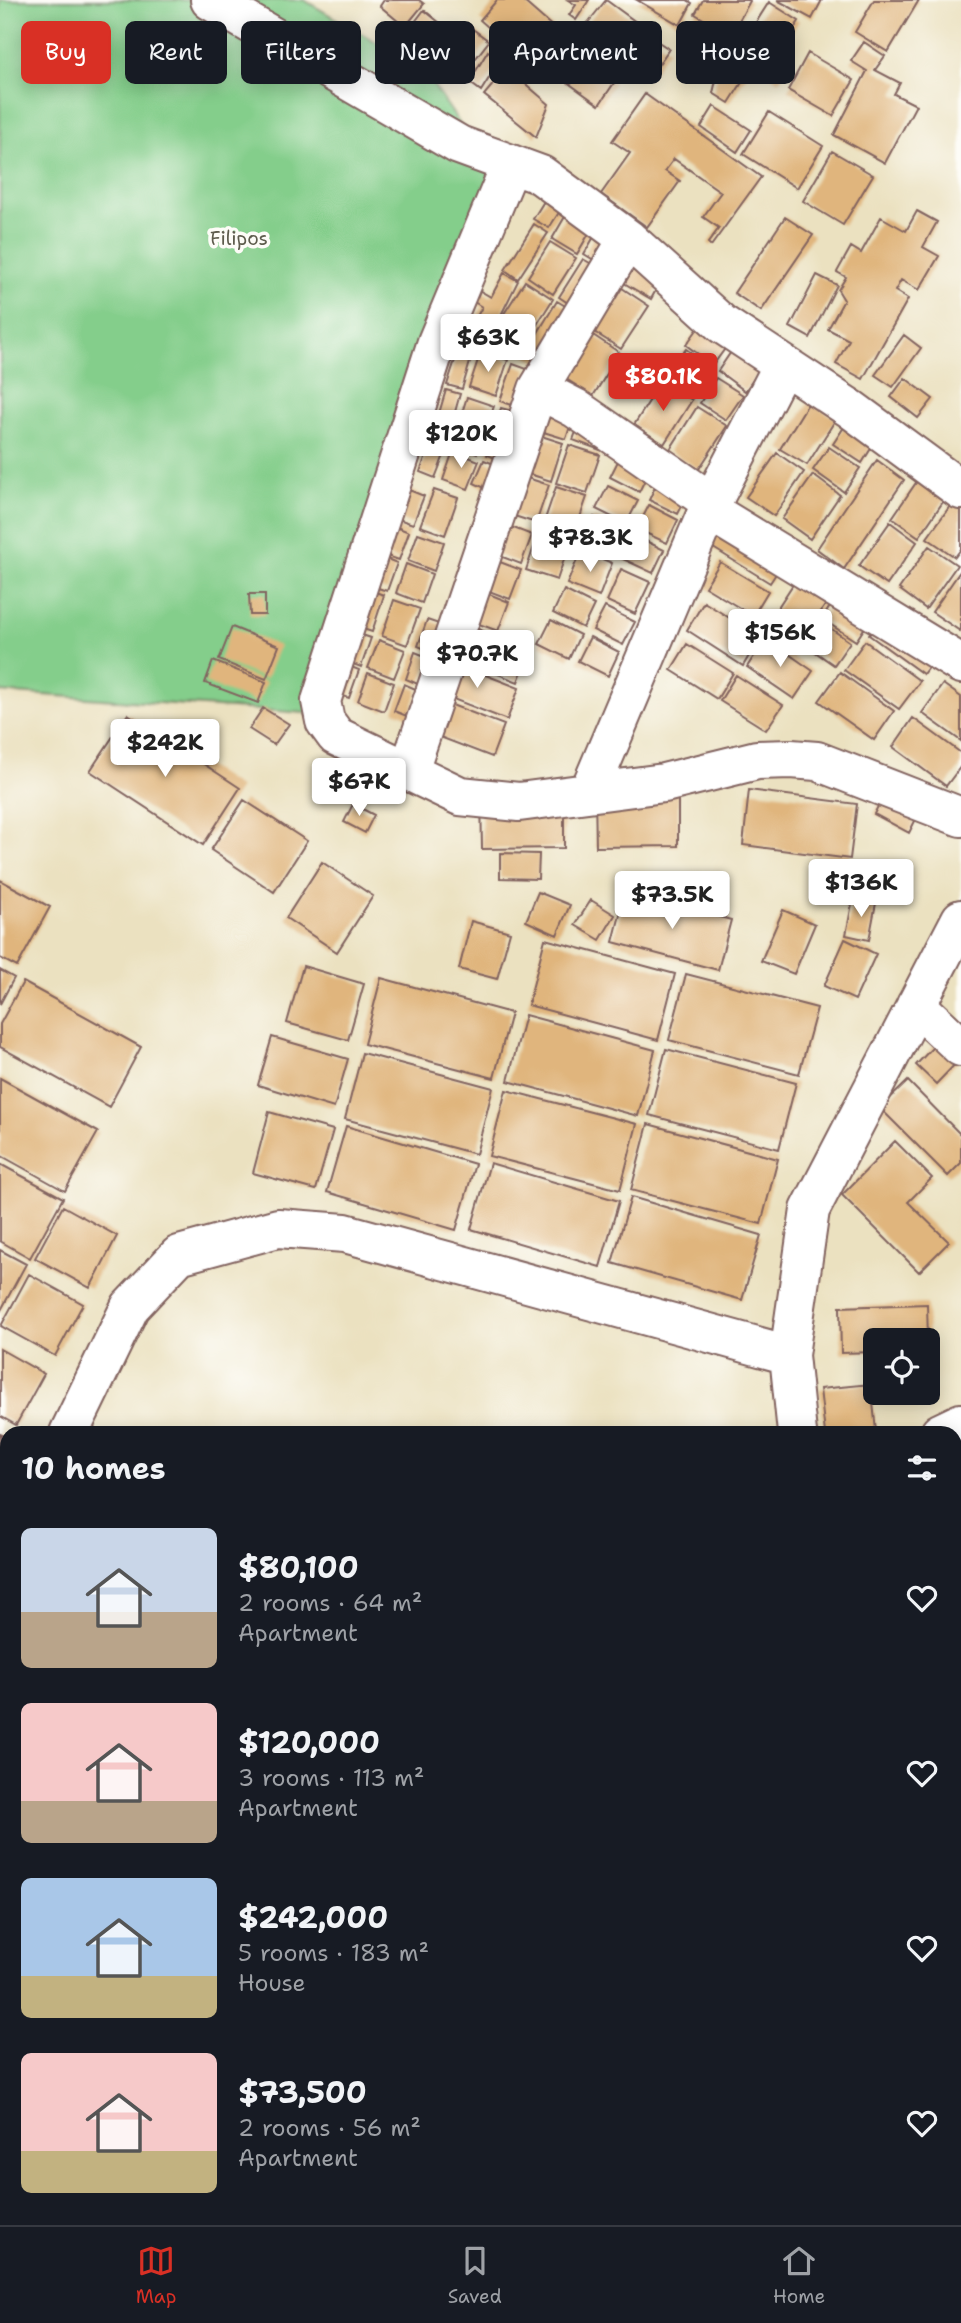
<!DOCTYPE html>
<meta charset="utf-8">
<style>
body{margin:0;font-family:"Shantell Sans",sans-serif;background:#242831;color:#f1f3f6;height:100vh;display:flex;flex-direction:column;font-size:26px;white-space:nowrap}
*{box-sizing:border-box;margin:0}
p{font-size:23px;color:#9ea1a6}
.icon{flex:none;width:38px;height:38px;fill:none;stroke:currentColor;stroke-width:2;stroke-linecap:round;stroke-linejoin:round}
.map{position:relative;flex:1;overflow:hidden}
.details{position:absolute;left:0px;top:1426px;width:962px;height:800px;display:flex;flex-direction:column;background:#171b24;border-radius:21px 21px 0 0;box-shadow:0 4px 18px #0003}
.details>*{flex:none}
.banner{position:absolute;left:21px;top:21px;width:920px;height:63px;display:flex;gap:14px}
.tools{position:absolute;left:863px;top:1328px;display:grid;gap:14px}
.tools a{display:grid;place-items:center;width:77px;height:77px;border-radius:10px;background:#171b24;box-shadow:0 4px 18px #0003;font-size:35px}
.price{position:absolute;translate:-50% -60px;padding:0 16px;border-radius:7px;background:#fff;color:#222;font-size:23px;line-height:46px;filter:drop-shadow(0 2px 4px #0008)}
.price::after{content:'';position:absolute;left:50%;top:42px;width:21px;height:16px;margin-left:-10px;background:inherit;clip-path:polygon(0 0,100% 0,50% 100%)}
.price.selected{background:#d93025;color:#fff}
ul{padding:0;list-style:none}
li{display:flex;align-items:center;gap:21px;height:175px;padding:0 21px}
li span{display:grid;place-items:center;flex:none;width:196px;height:140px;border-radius:10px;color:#555}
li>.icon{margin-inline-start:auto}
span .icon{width:84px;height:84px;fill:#fffc;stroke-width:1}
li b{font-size:30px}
h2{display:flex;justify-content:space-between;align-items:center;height:84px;padding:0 21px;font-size:30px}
.tag{padding:0 24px;border-radius:10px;background:#171b24;box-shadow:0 4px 18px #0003;font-size:24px;line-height:63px}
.tag.selected{background:#d93025;color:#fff}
.dock{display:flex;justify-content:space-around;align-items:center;height:98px;border-top:2px solid #363941;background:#171b24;font-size:19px;color:#9ea1a6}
.dock a{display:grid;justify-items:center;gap:4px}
.dock .selected{color:#d93025}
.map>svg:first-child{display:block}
</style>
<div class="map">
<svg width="961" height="2225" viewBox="0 0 961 2225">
<rect width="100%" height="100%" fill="#fdfcf7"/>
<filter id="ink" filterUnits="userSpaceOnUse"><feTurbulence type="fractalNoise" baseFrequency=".0143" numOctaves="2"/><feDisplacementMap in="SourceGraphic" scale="14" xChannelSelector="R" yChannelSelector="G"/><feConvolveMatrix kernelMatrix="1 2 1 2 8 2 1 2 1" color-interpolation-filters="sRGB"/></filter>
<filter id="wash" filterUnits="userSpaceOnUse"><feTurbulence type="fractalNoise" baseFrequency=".00686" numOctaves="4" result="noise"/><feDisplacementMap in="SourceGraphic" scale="28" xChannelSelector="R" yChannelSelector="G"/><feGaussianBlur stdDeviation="1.57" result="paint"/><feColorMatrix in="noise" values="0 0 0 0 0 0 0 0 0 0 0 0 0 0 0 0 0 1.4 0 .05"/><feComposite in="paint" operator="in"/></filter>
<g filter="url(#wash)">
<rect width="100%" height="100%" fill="#ebe1c0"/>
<!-- green -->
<path fill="#84ce8b" stroke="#67765b" stroke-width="2" d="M0 0H304L422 69 508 194 320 714 0 692Z"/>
<g id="blocks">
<!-- building -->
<path fill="#e0b57d" d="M384 0H419L424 4 405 27 380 6Z
M497 0H522L570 42 542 75 480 20Z
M568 0H589L576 20 569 15 576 5Z
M606 0 640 25 614 56 582 30Z
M637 0H687L692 3 680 25Z
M703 0H749L750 1 731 35 695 14Z
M777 0H822L812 19Z
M874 0H919L888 52 855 32Z
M769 2 799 21 780 51 790 64 779 81 736 54Z
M424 10 451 32 434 53 408 31Z
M470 27 489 41 462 76 442 61Z
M689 33 748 73 729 103 713 93 718 72 680 46Z
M648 35 669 49 654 71 633 56Z
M864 42 885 56 875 70 900 83 894 94 916 105 885 163 834 135 867 71 851 61Z
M488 51 501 59 481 91 469 82Z
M571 53 614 83 599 105 556 74Z
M808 53 854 80 833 116 788 90Z
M507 68 549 104 536 137 484 95Z
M645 94 761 177 711 246 708 243 719 228 703 217 721 192 674 159 665 171 680 181 647 227 601 194 630 153 612 141Z
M714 106 751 130 737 152 701 127Z
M769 112 823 146 797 188 743 154Z
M832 151 873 175 843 225 803 201Z
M556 182 572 192 549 228 533 219Z
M577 196 602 211 577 254 552 239Z
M917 211 937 222 923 247 939 256 919 290 901 280 895 291 908 299 863 379 836 364 849 340 828 329 844 300 838 290 846 277 837 272 851 247 861 253 881 217 906 231Z
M606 216 621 225 599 263 584 254Z
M785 217 813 235 761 311 734 293Z
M534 224 548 233 518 279 505 270Z
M550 242 576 258 553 294 528 277Z
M583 259 597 267 574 307 559 297Z
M636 261 663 277 651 299 624 283Z
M504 273 518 281 493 331 525 281 553 299 519 353 490 335 487 337 471 327 482 307 471 300 477 289 491 297Z
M817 275 837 285 810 338 790 327Z
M619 286 649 306 621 349 591 330Z
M557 301 572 310 540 364 525 354Z
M704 320 732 339 713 365 686 345Z
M590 333 620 353 593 396 563 377Z
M904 335 921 348 893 387 875 375Z
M735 346 763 366 745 391 718 371Z
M459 348 473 352 462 389 447 385Z
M686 349 713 369 695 395 667 375Z
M481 351 508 360 496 396 469 387Z
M513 364 527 369 515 406 500 401Z
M716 378 743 395 726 420 700 403Z
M905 378 933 399 918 418 891 397Z
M662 381 692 400 664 444 634 425Z
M446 390 460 394 446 444 431 440Z
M547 391 578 401 566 439 534 429Z
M467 397 494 406 477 453 452 444Z
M809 402 836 419 807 465 780 449Z
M697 407 727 426 699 469 669 451Z
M501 408 516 412 501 460 487 455Z
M583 413 610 424 600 450 573 440Z
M850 418 878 437 862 463 833 444Z
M532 433 563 443 551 481 520 471Z
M628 441 657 455 639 492 610 477Z
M430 444 446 450 435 478 420 472Z
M569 445 600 455 587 493 556 483Z
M829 447 860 468 844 492 813 470Z
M453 451 479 461 468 489 443 480Z
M777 453 804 472 774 516 746 497Z
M484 460 499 466 489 490 474 483Z
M877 460 904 480 844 569 817 549Z
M666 463 696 478 678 514 649 500Z
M922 474 949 493 919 537 892 518Z
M518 475 549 485 536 523 505 513Z
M813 475 840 495 810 539 782 519Z
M608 486 638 501 626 524 596 509Z
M556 487 587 497 574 535 543 525Z
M409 490 424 496 413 524 398 519Z
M434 490 458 498 445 535 420 526Z
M958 495 961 496V549L955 557 927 538Z
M649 505 678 520 667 543 637 529Z
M594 517 624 531 613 555 583 540Z
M890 522 917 542 887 585 859 566Z
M503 524 532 535 521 564 492 553Z
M394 526 409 532 399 560 384 555Z
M723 526 791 550 770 583 710 546Z
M539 532 570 542 557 580 526 570Z
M418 533 444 542 434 571 408 561Z
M634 535 664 550 653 573 623 559Z
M929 546 957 565 926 609 899 589Z
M581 550 612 563 599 597 567 584Z
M382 557 397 563 387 591 372 586Z
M492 559 521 570 510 599 481 588Z
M720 562 768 591 753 616 705 587Z
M406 564 432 574 422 603 396 593Z
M805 566 837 587 799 645 767 624Z
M621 569 650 582 635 614 607 601Z
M961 570V629L960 631 932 612Z
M842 588 876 610 856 641 822 619Z
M369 590 384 595 372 632 357 627Z
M479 590 509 602 498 631 468 620Z
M564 590 594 605 583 628 553 613Z
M249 594H265V615H250Z
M394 600 420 609 407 645 382 636Z
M704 602 760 637 743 666 687 630Z
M605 607 635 622 623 645 593 630Z
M890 607 944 646 923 674 869 635Z
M427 620 442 625 432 652 418 646Z
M551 620 580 635 569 659 539 644Z
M457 621 530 649 518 682 445 653Z
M820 621 850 642 834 665 804 644Z
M232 627 279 646 266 679 219 660Z
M356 633 371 638 361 667 345 661Z
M590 637 619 652 608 676 578 661Z
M766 638 813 671 794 699 747 667Z
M379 640 405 650 394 678 368 668Z
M865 641 920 681 899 709 844 670Z
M687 644 733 673 717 699 671 670Z
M415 652 430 658 420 685 406 679Z
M447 660 519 688 507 720 435 692Z
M213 661 266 682 258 703 205 683Z
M344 664 359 670 349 698 334 693Z
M840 672 894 711 874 740 819 701Z
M368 673 394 683 384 711 358 701Z
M736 675 783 705 766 730 720 701Z
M404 684 418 690 409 717 394 711Z
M943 684 961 697V741L922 713Z
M431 697 504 725 492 757 419 729Z
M263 708 289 724 274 745 249 729Z
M128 714 240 788 203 845 90 771Z
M913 718 961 753V766L946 786 893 747Z
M889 785 924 803 909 833 874 814Z
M749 790 857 804 850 859 743 845Z
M678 792V846L596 847 595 793Z
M481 795H564V848L482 849Z
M244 800 307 841 274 892 211 850Z
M353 804 374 815 365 833 344 822Z
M500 853 539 854 538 879 500 878Z
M322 862 373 896 337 952 286 918Z
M0 880 50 907 17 967 0 958Z
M626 891 731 920 718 970 613 942Z
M538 892 570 905 557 935 526 921Z
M853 898 876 903 869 940 846 935Z
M591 900 615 915 600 940 575 925Z
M783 910 815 924 794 974 761 961Z
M471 921 510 932 497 979 459 969Z
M545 939 675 974 658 1040 528 1005Z
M845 939 876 954 855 1000 824 986Z
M303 966 364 984 348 1040 287 1023Z
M0 970 14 978 0 1004Z
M686 974 817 1008 799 1074 669 1040Z
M381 978 511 1013 494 1078 364 1044Z
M23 982 141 1047 109 1107 0 1047V1024Z
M525 1015 655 1050 638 1116 508 1081Z
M947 1032 961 1058 936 1084 916 1065Z
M272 1037 348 1059 334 1108 258 1085Z
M666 1049 796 1083 779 1149 649 1115Z
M362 1053 493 1088 476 1154 345 1119Z
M0 1078 98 1132 65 1191 0 1155Z
M908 1081 961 1135V1163L948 1176 880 1108Z
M506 1090 637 1124 620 1190 489 1156Z
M269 1112 333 1130 316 1190 253 1173Z
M648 1124 778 1159 761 1224 631 1190Z
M346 1126 475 1164 456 1230 327 1192Z
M895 1141 932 1178 908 1202 949 1242 919 1272 842 1195Z
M490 1163 619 1201 600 1267 471 1229Z
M0 1164 63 1198 30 1258 0 1241Z
M631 1197 761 1235 742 1300 612 1263Z
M63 1206 117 1236 90 1288 35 1258Z
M0 1250 26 1264 0 1312Z
M29 1274 83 1304 55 1356 1 1326Z
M927 1304 928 1340H875V1352L841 1353 840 1307Z
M0 1349 44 1374 16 1425 0 1416Z
M871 1384 876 1431 825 1433 820 1389Z
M0 1434 7 1437V1455L0 1468Z
M961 1438V1486H959L956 1478V1440Z
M961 1511V1552L956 1545V1516Z
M956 1661 961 1666V1746L956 1752Z"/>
</g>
</g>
<g filter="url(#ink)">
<use href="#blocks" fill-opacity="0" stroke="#82635f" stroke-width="2"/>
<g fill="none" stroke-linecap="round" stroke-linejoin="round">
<defs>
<path id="minor" d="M210 0 459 145 541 175 628 239 722 324 851 409 961 490
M511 164 437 342 321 701 325 721 336 736 460 796 519 802 664 783 757 760 791 759 817 761 961 817
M538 389 575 408 711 502
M708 510 961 664
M409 770 538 389 628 239
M589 792 708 510 783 365
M916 1005 961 1047
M789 1355 797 1433
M69 1433 130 1307 179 1255 278 1228 345 1233 789 1355 810 1210 961 919
M940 1433 961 1423
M0 1535 7 1539
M956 1577 961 1581
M0 1598 7 1575
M0 1749H7
M0 1956 7 1962
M956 2042 961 2047
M161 2219 166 2225
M30 2225 35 2219
M655 2225 658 2219"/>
</defs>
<!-- minor casing -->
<use href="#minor" stroke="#82635f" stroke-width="42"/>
<!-- minor -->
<use href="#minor" stroke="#fff" stroke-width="38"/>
</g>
</g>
<g text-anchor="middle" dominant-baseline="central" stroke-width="7" stroke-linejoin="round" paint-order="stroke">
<!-- park labels -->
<g font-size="19" fill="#5e5c4d" stroke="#fdfcf7">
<text x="239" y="238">Filipos</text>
</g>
</g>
</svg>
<div class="tools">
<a><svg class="icon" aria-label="locate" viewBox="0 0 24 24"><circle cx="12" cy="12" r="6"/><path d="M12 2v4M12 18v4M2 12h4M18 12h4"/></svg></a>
</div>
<b class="price" style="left:488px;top:374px">$63K</b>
<b class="price selected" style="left:663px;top:413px">$80.1K</b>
<b class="price" style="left:461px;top:470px">$120K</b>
<b class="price" style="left:590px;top:574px">$78.3K</b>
<b class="price" style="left:780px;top:669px">$156K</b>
<b class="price" style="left:477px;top:690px">$70.7K</b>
<b class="price" style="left:165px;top:779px">$242K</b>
<b class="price" style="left:359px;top:818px">$67K</b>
<b class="price" style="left:861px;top:919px">$136K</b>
<b class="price" style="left:672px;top:931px">$73.5K</b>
<div class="banner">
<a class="tag selected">Buy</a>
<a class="tag">Rent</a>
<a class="tag">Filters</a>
<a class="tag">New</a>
<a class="tag">Apartment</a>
<a class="tag">House</a>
</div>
<section class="details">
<h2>10 homes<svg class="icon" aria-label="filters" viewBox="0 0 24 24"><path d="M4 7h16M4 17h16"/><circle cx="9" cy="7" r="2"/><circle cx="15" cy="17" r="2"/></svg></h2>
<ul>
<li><span style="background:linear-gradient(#c9d6e8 60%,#b9a48a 0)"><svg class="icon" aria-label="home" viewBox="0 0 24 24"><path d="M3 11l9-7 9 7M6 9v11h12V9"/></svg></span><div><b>$80,100</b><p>2 rooms · 64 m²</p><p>Apartment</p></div><svg class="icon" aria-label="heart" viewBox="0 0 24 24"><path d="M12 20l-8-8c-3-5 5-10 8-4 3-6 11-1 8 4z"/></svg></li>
<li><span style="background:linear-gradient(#f6c9c9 70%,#b9a48a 0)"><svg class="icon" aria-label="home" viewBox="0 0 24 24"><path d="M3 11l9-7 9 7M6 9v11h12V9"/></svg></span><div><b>$120,000</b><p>3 rooms · 113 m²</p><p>Apartment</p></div><svg class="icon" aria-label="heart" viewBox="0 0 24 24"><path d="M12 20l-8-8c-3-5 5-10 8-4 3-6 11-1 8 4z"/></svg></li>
<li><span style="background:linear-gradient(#a9c7e8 70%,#c2b280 0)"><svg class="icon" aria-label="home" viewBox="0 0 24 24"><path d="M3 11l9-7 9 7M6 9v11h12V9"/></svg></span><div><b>$242,000</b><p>5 rooms · 183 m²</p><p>House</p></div><svg class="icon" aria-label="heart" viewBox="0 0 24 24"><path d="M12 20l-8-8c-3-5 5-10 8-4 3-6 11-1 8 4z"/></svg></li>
<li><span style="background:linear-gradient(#f6c9c9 70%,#c2b280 0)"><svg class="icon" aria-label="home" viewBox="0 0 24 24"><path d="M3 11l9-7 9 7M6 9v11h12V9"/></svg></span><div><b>$73,500</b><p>2 rooms · 56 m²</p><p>Apartment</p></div><svg class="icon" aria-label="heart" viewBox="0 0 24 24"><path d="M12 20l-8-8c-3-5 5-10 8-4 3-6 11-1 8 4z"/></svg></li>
</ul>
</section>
</div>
<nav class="dock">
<a class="selected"><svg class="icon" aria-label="map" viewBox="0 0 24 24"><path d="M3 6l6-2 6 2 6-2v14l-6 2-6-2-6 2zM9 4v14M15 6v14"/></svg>Map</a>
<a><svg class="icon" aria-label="saved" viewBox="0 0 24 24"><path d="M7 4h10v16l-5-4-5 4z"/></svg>Saved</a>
<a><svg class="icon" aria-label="home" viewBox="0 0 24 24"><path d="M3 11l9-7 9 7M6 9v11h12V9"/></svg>Home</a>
</nav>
